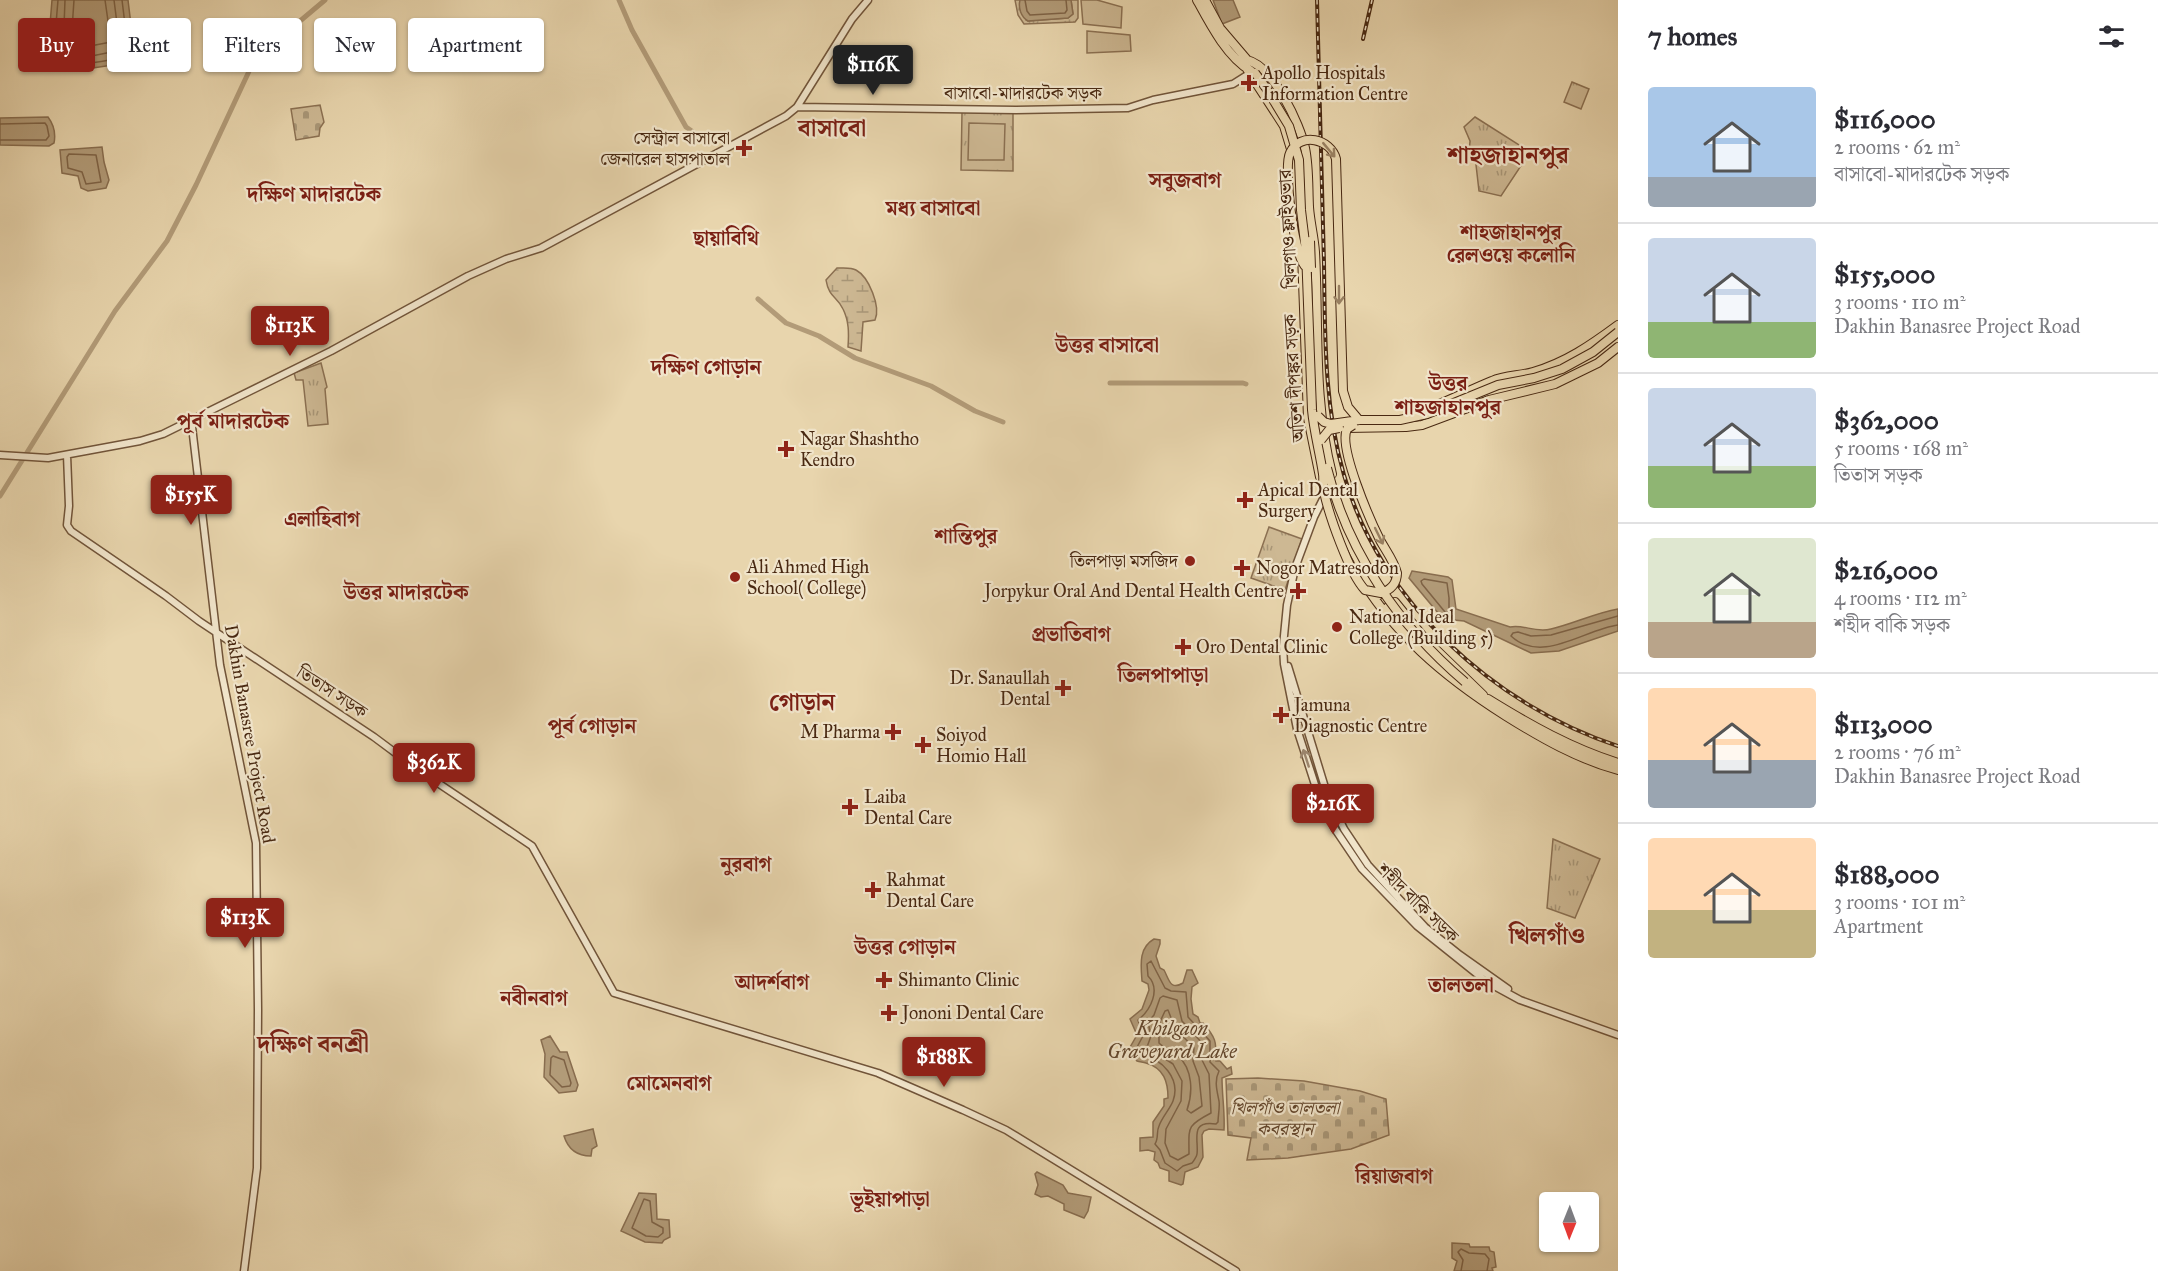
<!DOCTYPE html>
<meta charset="utf-8">
<style>
body{margin:0;font-family:"IM FELL Great Primer","Noto Serif Bengali",serif;background:#f7f7f7;color:#2b2b33;height:100vh;display:flex;flex-direction:column;font-size:22px;white-space:nowrap}
*{box-sizing:border-box;margin:0}
p{font-size:20px;color:#7c7c81}
.icon{flex:none;width:33px;height:33px;fill:none;stroke:currentColor;stroke-width:2;stroke-linecap:round;stroke-linejoin:round}
.map{position:relative;flex:1;overflow:hidden}
.drawer{display:flex;flex-direction:column;background:#fff;width:540px}
.drawer>*{flex:none}
.hud{position:absolute;left:18px;top:18px;width:570px;height:54px;display:flex;gap:12px}
.needle{width:39px;rotate:181deg}
.buttons{position:absolute;left:1539px;top:1192px;display:grid;gap:12px}
.buttons a{display:grid;place-items:center;width:60px;height:60px;border-radius:6px;background:#fff;box-shadow:0 2px 4px #0004;font-size:30px}
.price{position:absolute;translate:-50% -51px;padding:0 14px;border-radius:6px;background:#8f2418;color:#fff;font-size:20px;line-height:39px;filter:drop-shadow(0 2px 3px #0008)}
.price::after{content:'';position:absolute;left:50%;top:36px;width:18px;height:14px;margin-left:-9px;background:inherit;clip-path:polygon(0 0,100% 0,50% 100%)}
.price.active{background:#222;color:#fff}
ul{padding:0;list-style:none}
li{display:flex;align-items:center;gap:18px;height:150px;padding:0 30px}
li+li{border-top:2px solid #e1e1e2}
li span{display:grid;place-items:center;flex:none;width:168px;height:120px;border-radius:6px;color:#555}
li>.icon{margin-inline-start:auto}
span .icon{width:72px;height:72px;fill:#fffc;stroke-width:1}
li b{font-size:26px}
h2{display:flex;justify-content:space-between;align-items:center;height:72px;padding:0 30px;font-size:26px}
.chip{padding:0 21px;border-radius:6px;background:#fff;box-shadow:0 2px 4px #0004;font-size:21px;line-height:54px}
.chip.active{background:#8f2418;color:#fff}
main{display:flex;flex:1;min-height:0}
.map>svg:first-child{display:block}
</style>
<main>
<div class="map">
<svg width="1618" height="1271" viewBox="0 0 1618 1271">
<defs>
<pattern id="grass-tufts" width="24" height="20" patternUnits="userSpaceOnUse" patternTransform="scale(1.5)"><rect width="24" height="20" fill="#cdb893"/><path d="M3 7l-1-3M5 7V3M7 7l1-3M15 17l-1-3M17 17v-4M19 17l1-3" fill="none" stroke="#a89677"/></pattern>
<pattern id="wetland-marsh" width="20" height="14" patternUnits="userSpaceOnUse" patternTransform="scale(1.5)"><rect width="20" height="14" fill="#cdb893"/><path d="M1 5h8M5 5V1M11 12h8M15 12V8" fill="none" stroke="#a89677"/></pattern>
<pattern id="cemetery-stones" width="16" height="16" patternUnits="userSpaceOnUse" patternTransform="scale(1.5)"><rect width="16" height="16" fill="#cdb893"/><path d="M2 7V4a2 2 0 0 1 4 0v3zM10 15v-3a2 2 0 0 1 4 0v3z" fill="#a89677"/></pattern>
</defs>
<rect width="100%" height="100%" fill="#e8d5ad"/>
<filter id="stains"><feTurbulence type="fractalNoise" baseFrequency=".00333" numOctaves="4"/><feColorMatrix values="0 0 0 0 .2 0 0 0 0 .09 0 0 0 0 .02 0 0 0 .5 -.17"/></filter>
<radialGradient id="worn" r=".72"><stop offset=".6" stop-color="#630" stop-opacity="0"/><stop offset="1" stop-color="#630" stop-opacity=".3"/></radialGradient>
<!-- grass -->
<path fill="url(#grass-tufts)" stroke="#8b7052" stroke-width="1.5" d="M1015 0H1020L1026 20 1028 21 1068 18 1073 14 1071 0H1078V18L1075 22 1024 24 1018 15Z
M1572 82 1589 89 1581 109 1564 102Z
M962 112 1013 113V171L961 170Z
M1475 117 1530 152 1501 196 1479 191 1475 156 1469 154 1470 141 1464 127Z
M321 363 327 387 325 389 328 424 308 426 303 380H296L294 373Z
M1269 527 1302 539 1285 590 1251 578Z
M1553 839 1600 859 1575 918 1547 908Z"/>
<!-- wetland -->
<path fill="url(#wetland-marsh)" stroke="#8b7052" stroke-width="1.5" d="M837 268C843 268 851 267 856 270 869 277 881 307 875 320L863 322 861 351 848 347C849 333 849 321 843 309 837 296 829 298 826 280Z"/>
<!-- cemetery -->
<path fill="url(#cemetery-stones)" stroke="#8b7052" stroke-width="1.5" d="M320 105 324 122 320 128 319 136 296 140 291 109Z
M1258 1078 1304 1081 1360 1091 1386 1099 1389 1135 1351 1149 1288 1158 1247 1160 1251 1138 1228 1135 1226 1079Z"/>
<!-- pitch -->
<path fill="#cdb893" stroke="#8b7052" stroke-width="1.5" d="M1081 0H1097L1122 7 1121 28 1083 24Z
M1087 31 1130 35 1131 51 1087 53Z
M969 123 1005 124 1004 160H968Z"/>
<!-- water -->
<path fill="#b29b78" stroke="#886d4f" stroke-width="1.5" d="M52 0H128L134 50 126 63 86 69 52 66 48 49Z
M1020 0H1071L1073 14 1068 18 1028 21C1021 17 1018 8 1020 0Z
M1213 0H1233L1240 17 1222 24Z
M48 117C54 125 56 133 54 143L49 146 0 145V118Z
M102 147 104 162 109 180 106 188 88 191 81 188 78 176 62 173 60 150Z
M1412 571 1448 577 1452 580 1456 609 1510 627C1524 624 1534 633 1551 629 1573 624 1595 613 1618 609V631L1559 651 1531 653 1464 621 1443 619 1409 578Z
M1154 939 1160 940V944L1156 956 1160 968 1164 970C1169 979 1170 991 1183 983L1187 970H1192L1198 983 1192 987 1191 999 1193 1014 1198 1017 1200 1023H1203C1217 1039 1216 1042 1216 1061H1220L1227 1069 1231 1067 1232 1074 1222 1078C1222 1096 1225 1112 1224 1130L1209 1129 1204 1131 1202 1135 1203 1157 1198 1167 1185 1172 1183 1184 1181 1185 1169 1181V1171L1160 1168 1158 1163 1154 1160 1155 1152 1148 1150 1140 1151V1138L1153 1137V1122L1164 1106V1099L1168 1098C1168 1082 1164 1068 1146 1063 1143 1062 1140 1062 1137 1061L1129 1049 1137 1035 1130 1019 1142 1009 1149 990 1148 984 1142 981C1141 966 1138 948 1154 939Z
M550 1036 560 1052H567L578 1085 576 1091 559 1093 544 1077 545 1054 541 1040Z
M593 1129 597 1146 592 1149 591 1156C577 1156 568 1149 564 1136Z
M1037 1172 1063 1185 1068 1193 1091 1197 1088 1211 1084 1218 1064 1210V1204L1048 1196 1041 1197 1035 1194 1038 1185 1035 1174Z
M639 1193 656 1194 657 1219 669 1220 670 1237 664 1240 662 1243 645 1242 621 1231Z
M1452 1243 1469 1244 1470 1247H1489L1490 1251 1494 1252 1496 1267 1492 1268 1493 1271H1454L1457 1261 1452 1258Z"/>
<g fill="none" stroke-linecap="round" stroke-linejoin="round">
<!-- shore -->
<path stroke="#7e6245" stroke-width="1.5" d="M58 0 54 48 57 60C76 68 101 61 121 58L128 49 122 0
M65 0 63 53C77 61 100 54 116 51L120 47 114 0
M74 0 71 44 73 46 85 47 111 42 105 0
M1025 0 1027 11 1030 15 1065 13 1067 10 1066 0
M0 124 45 123 47 126 49 136 46 140H0
M69 154 96 155 101 182 86 184 82 172 68 168 67 157Z
M1424 579 1447 583 1449 598V612H1445L1422 584 1421 581Z
M1618 616 1551 635 1531 636 1518 632 1513 633 1511 636C1542 665 1585 629 1618 625
M1151 961 1165 988 1171 991 1186 992 1188 1017 1210 1041V1062L1219 1071C1214 1081 1217 1091 1219 1101 1220 1107 1218 1116 1218 1122L1216 1124C1189 1120 1199 1140 1197 1154 1197 1156 1193 1162 1192 1163L1183 1166 1177 1171 1165 1163 1160 1150 1155 1144C1159 1138 1156 1132 1159 1126 1162 1117 1170 1109 1173 1101 1181 1079 1162 1058 1142 1056L1136 1049 1143 1036 1138 1020C1151 1010 1161 989 1148 976L1147 964Z
M1163 996 1177 1000 1182 1021 1203 1044 1202 1060 1209 1074 1211 1113C1186 1126 1189 1127 1189 1154L1178 1160 1170 1156 1165 1143 1166 1129 1181 1101 1182 1081 1173 1064 1147 1047 1151 1036 1148 1022 1154 1015 1160 998Z
M1168 1010 1175 1028 1194 1048 1193 1061 1199 1077 1202 1106 1191 1113 1187 1110C1193 1093 1193 1069 1178 1056 1172 1051 1164 1048 1159 1043V1024L1165 1011Z
M553 1056 564 1060 571 1083 570 1086 562 1087 550 1075 551 1058Z
M644 1199 650 1201 652 1222 663 1228V1233L658 1237 646 1236 632 1228Z
M1461 1271 1463 1260 1458 1252 1461 1249 1469 1253 1485 1254 1489 1259 1487 1271"/>
<!-- canal -->
<path stroke="#b29b78" stroke-width="5" d="M619 0 632 30 686 127 696 134
M758 299 786 323 819 336 855 358 931 386 975 411 1003 422
M1110 383H1243L1246 384
M0 496 115 311 167 241 196 185 251 67 262 53 325 0"/>
<defs>
<path id="minor" d="M797 107 852 19 868 0
M191 418 220 665 256 843 258 1010 257 1168 244 1271
M0 455 48 458 140 441 163 434 331 351 468 276 506 259 541 248 786 116 797 107 1016 110 1128 108 1153 100 1233 84 1252 72
M67 455 69 506 67 525 71 531 166 596 199 621 374 737 417 769 532 846 614 993 878 1073 963 1110 1006 1130 1236 1271
M1325 495 1314 517 1295 568 1287 605 1283 646 1284 664 1297 729 1318 794 1335 829 1362 869 1417 926 1487 982 1520 1000 1618 1035
M1288 666 1327 794 1344 829 1368 865 1425 927 1460 955 1508 989"/>
<path id="major" d="M1197 0C1210 24 1227 57 1251 71
M1205 0 1220 28 1249 62
M1247 60C1273 66 1300 124 1305 148 1309 167 1308 187 1309 207 1310 222 1314 237 1315 252 1319 327 1313 400 1332 474
M1247 69 1284 126 1294 159 1302 254 1308 418 1320 477
M1410 415C1439 406 1465 392 1492 381 1505 375 1520 376 1533 372 1565 363 1591 345 1618 325
M1346 428 1406 427 1422 425 1489 400 1555 384 1598 363 1618 347
M1325 479C1337 520 1355 560 1379 595
M1354 567C1392 633 1443 676 1506 716 1541 738 1578 759 1618 770
M1395 602 1425 639 1483 695
M1388 607 1408 633
M1488 699C1530 725 1571 748 1618 763"/>
</defs>
<!-- minor casing -->
<use href="#minor" stroke="#715439" stroke-width="9"/>
<!-- major casing -->
<use href="#major" stroke="#492912" stroke-width="10"/>
<!-- minor -->
<use href="#minor" stroke="#f0e4ca" stroke-width="6"/>
<!-- major -->
<use href="#major" stroke="#e8d5ad" stroke-width="8"/>
<defs>
<path id="rail" d="M1317 0C1319 88 1321 176 1324 263 1325 335 1324 406 1344 475 1380 602 1495 706 1618 746
M1363 39 1372 0"/>
</defs>
<!-- rail casing -->
<use href="#rail" stroke="#492912" stroke-width="4"/>
<!-- rail -->
<use href="#rail" stroke="#f0e4ca" stroke-width="1.5" stroke-dasharray="4.5" stroke-linecap="butt"/>
<defs>
<path id="major-bridge" d="M1255 73 1266 88 1289 126 1299 160 1301 210 1306 251 1312 410C1314 432 1320 453 1323 474 1324 480 1322 486 1324 492 1329 515 1349 573 1365 590L1381 593C1391 590 1397 583 1397 573 1394 561 1386 551 1380 540 1370 520 1338 447 1347 429L1353 425
M1310 241 1311 268
M1306 267C1294 258 1283 167 1290 153 1300 131 1331 139 1336 159L1343 391 1348 407 1359 420
M1318 416 1324 422 1331 424 1359 420H1400L1427 414 1498 385 1534 378 1562 369 1593 352 1618 332
M1321 440 1329 430 1339 428
M1327 468C1348 553 1399 626 1465 682"/>
</defs>
<!-- major-bridge casing -->
<use href="#major-bridge" stroke="#492912" stroke-width="10" stroke-linecap="butt"/>
<!-- major-bridge -->
<use href="#major-bridge" stroke="#e8d5ad" stroke-width="8"/>
</g>
<!-- one-way arrows -->
<defs><path id="oneway-shaft" d="M-6 0H5M1.5-3L5.5 0L1.5 3" fill="none" stroke-width="1.6" stroke-linecap="round" stroke-linejoin="round" transform="scale(1.5)"/></defs>
<g stroke="#987f60">
<use href="#oneway-shaft" transform="translate(1329 150) rotate(50)"/>
<use href="#oneway-shaft" transform="translate(1339 295) rotate(90)"/>
<use href="#oneway-shaft" transform="translate(1379 536) rotate(64)"/>
</g>
<use stroke="#9c866e" href="#oneway-shaft" transform="translate(1306 758) rotate(-108)"/>
<!-- markers -->
<g fill="#8f2418" stroke="#f0e4ca" stroke-width="2">
<path d="M1246 74h6v6h6v6h-6v6h-6v-6h-6v-6h6z"/>
<path d="M741 139h6v6h6v6h-6v6h-6v-6h-6v-6h6z"/>
<path d="M783 440h6v6h6v6h-6v6h-6v-6h-6v-6h6z"/>
<path d="M1242 491h6v6h6v6h-6v6h-6v-6h-6v-6h6z"/>
<circle cx="1190" cy="561" r="6"/>
<path d="M1239 559h6v6h6v6h-6v6h-6v-6h-6v-6h6z"/>
<circle cx="735" cy="577" r="6"/>
<path d="M1295 582h6v6h6v6h-6v6h-6v-6h-6v-6h6z"/>
<circle cx="1337" cy="627" r="6"/>
<path d="M1180 638h6v6h6v6h-6v6h-6v-6h-6v-6h6z"/>
<path d="M1060 679h6v6h6v6h-6v6h-6v-6h-6v-6h6z"/>
<path d="M1278 706h6v6h6v6h-6v6h-6v-6h-6v-6h6z"/>
<path d="M890 723h6v6h6v6h-6v6h-6v-6h-6v-6h6z"/>
<path d="M920 736h6v6h6v6h-6v6h-6v-6h-6v-6h6z"/>
<path d="M847 798h6v6h6v6h-6v6h-6v-6h-6v-6h6z"/>
<path d="M870 881h6v6h6v6h-6v6h-6v-6h-6v-6h6z"/>
<path d="M881 971h6v6h6v6h-6v6h-6v-6h-6v-6h6z"/>
<path d="M886 1004h6v6h6v6h-6v6h-6v-6h-6v-6h6z"/>
</g>
<g text-anchor="middle" dominant-baseline="central" stroke-width="4.5" stroke-linejoin="round" paint-order="stroke">
<!-- poi labels -->
<g font-size="18" fill="#492912" stroke="#f0e4ca" text-anchor="start">
<text x="1262" y="73">Apollo Hospitals<tspan x="1262" dy="21">Information Centre</tspan></text>
<text x="730" y="138" text-anchor="end">সেন্ট্রাল বাসাবো<tspan x="730" dy="21">জেনারেল হাসপাতাল</tspan></text>
<text x="800" y="439">Nagar Shashtho<tspan x="800" dy="21">Kendro</tspan></text>
<text x="1258" y="490">Apical Dental<tspan x="1258" dy="21">Surgery</tspan></text>
<text x="1178" y="561" text-anchor="end">তিলপাড়া মসজিদ</text>
<text x="747" y="567">Ali Ahmed High<tspan x="747" dy="21">School( College)</tspan></text>
<text x="1256" y="568">Nogor Matresodon</text>
<text x="1284" y="591" text-anchor="end">Jorpykur Oral And Dental Health Centre</text>
<text x="1349" y="617">National Ideal<tspan x="1349" dy="21">College (Building 5)</tspan></text>
<text x="1196" y="647">Oro Dental Clinic</text>
<text x="1050" y="678" text-anchor="end">Dr. Sanaullah<tspan x="1050" dy="21">Dental</tspan></text>
<text x="1294" y="705">Jamuna<tspan x="1294" dy="21">Diagnostic Centre</tspan></text>
<text x="880" y="732" text-anchor="end">M Pharma</text>
<text x="936" y="735">Soiyod<tspan x="936" dy="21">Homio Hall</tspan></text>
<text x="864" y="797">Laiba<tspan x="864" dy="21">Dental Care</tspan></text>
<text x="886" y="880">Rahmat<tspan x="886" dy="21">Dental Care</tspan></text>
<text x="898" y="980">Shimanto Clinic</text>
<text x="902" y="1013">Jononi Dental Care</text>
</g>
<!-- street labels -->
<g font-size="18" fill="#492912" stroke="#f0e4ca">
<text x="1023" y="93">বাসাবো-মাদারটেক সড়ক</text>
<text transform="translate(1288 229) rotate(-93)">খিলগাও ফ্লাইওভার</text>
<text transform="translate(1294 378) rotate(-94)">অতিশ দীপঙ্কর সড়ক</text>
<text transform="translate(332 692) rotate(33)">তিতাস সড়ক</text>
<text transform="translate(250 734) rotate(80)">Dakhin Banasree Project Road</text>
<text transform="translate(1418 903) rotate(44)">শহীদ বাকি সড়ক</text>
</g>
<!-- park labels -->
<g font-size="18" font-style="italic" fill="#63462c" stroke="#f0e4ca">
<text x="1285" y="1108">খিলগাঁও তালতলা<tspan x="1285" dy="21">কবরস্থান</tspan></text>
</g>
<!-- neighbourhood labels -->
<g font-size="20" font-weight="bold" fill="#7a1f14" stroke="#f0e4ca">
<text x="1511" y="232">শাহজাহানপুর<tspan x="1511" dy="23">রেলওয়ে কলোনি</tspan></text>
<text x="726" y="238">ছায়াবিথি</text>
<text x="322" y="519">এলাহিবাগ</text>
<text x="966" y="536">শান্তিপুর</text>
<text x="1071" y="634">প্রভাতিবাগ</text>
<text x="746" y="864">নুরবাগ</text>
<text x="772" y="982">আদর্শবাগ</text>
<text x="534" y="998">নবীনবাগ</text>
<text x="669" y="1083">মোমেনবাগ</text>
<text x="1394" y="1176">রিয়াজবাগ</text>
</g>
<!-- water labels -->
<g font-size="20" font-style="italic" fill="#63462c" stroke="#f0e4ca">
<text x="1172" y="1028">Khilgaon<tspan x="1172" dy="23">Graveyard Lake</tspan></text>
</g>
<!-- quarter labels -->
<g font-size="21" font-weight="bold" fill="#7a1f14" stroke="#f0e4ca">
<text x="1185" y="180">সবুজবাগ</text>
<text x="314" y="194">দক্ষিণ মাদারটেক</text>
<text x="933" y="208">মধ্য বাসাবো</text>
<text x="1107" y="345">উত্তর বাসাবো</text>
<text x="706" y="367">দক্ষিণ গোড়ান</text>
<text x="1448" y="383">উত্তর<tspan x="1448" dy="24">শাহজাহানপুর</tspan></text>
<text x="233" y="421">পূর্ব মাদারটেক</text>
<text x="406" y="592">উত্তর মাদারটেক</text>
<text x="1163" y="675">তিলপাপাড়া</text>
<text x="592" y="726">পূর্ব গোড়ান</text>
<text x="905" y="947">উত্তর গোড়ান</text>
<text x="1461" y="985">তালতলা</text>
<text x="890" y="1199">ভূইয়াপাড়া</text>
</g>
<!-- district labels -->
<g font-size="24" font-weight="bold" fill="#7a1f14" stroke="#f0e4ca">
<text x="832" y="128">বাসাবো</text>
<text x="1508" y="155">শাহজাহানপুর</text>
<text x="802" y="702">গোড়ান</text>
<text x="1547" y="936">খিলগাঁও</text>
<text x="313" y="1044">দক্ষিণ বনশ্রী</text>
</g>
</g>
<rect width="100%" height="100%" filter="url(#stains)"/>
<rect width="100%" height="100%" fill="url(#worn)"/>
</svg>
<div class="buttons">
<a><svg class="needle" viewBox="-14 -14 28 28"><path d="M0-13l5 13h-10z" fill="#e53935"/><path d="M0 13l5-13h-10z" fill="#7c7c81"/></svg></a>
</div>
<b class="price active" style="left:873px;top:96px">$116K</b>
<b class="price" style="left:290px;top:357px">$113K</b>
<b class="price" style="left:191px;top:526px">$155K</b>
<b class="price" style="left:434px;top:794px">$362K</b>
<b class="price" style="left:1333px;top:835px">$216K</b>
<b class="price" style="left:245px;top:949px">$113K</b>
<b class="price" style="left:944px;top:1088px">$188K</b>
<div class="hud">
<a class="chip active">Buy</a>
<a class="chip">Rent</a>
<a class="chip">Filters</a>
<a class="chip">New</a>
<a class="chip">Apartment</a>
</div>
</div>
<section class="drawer">
<h2>7 homes<svg class="icon" aria-label="filters" viewBox="0 0 24 24"><path d="M4 7h16M4 17h16"/><circle cx="9" cy="7" r="2"/><circle cx="15" cy="17" r="2"/></svg></h2>
<ul>
<li><span style="background:linear-gradient(#a9c7e8 75%,#9aa5b1 0)"><svg class="icon" aria-label="home" viewBox="0 0 24 24"><path d="M3 11l9-7 9 7M6 9v11h12V9"/></svg></span><div><b>$116,000</b><p>2 rooms · 62 m²</p><p>বাসাবো-মাদারটেক সড়ক</p></div></li>
<li><span style="background:linear-gradient(#c9d6e8 70%,#8fb573 0)"><svg class="icon" aria-label="home" viewBox="0 0 24 24"><path d="M3 11l9-7 9 7M6 9v11h12V9"/></svg></span><div><b>$155,000</b><p>3 rooms · 110 m²</p><p>Dakhin Banasree Project Road</p></div></li>
<li><span style="background:linear-gradient(#c9d6e8 65%,#8fb573 0)"><svg class="icon" aria-label="home" viewBox="0 0 24 24"><path d="M3 11l9-7 9 7M6 9v11h12V9"/></svg></span><div><b>$362,000</b><p>5 rooms · 168 m²</p><p>তিতাস সড়ক</p></div></li>
<li><span style="background:linear-gradient(#dfe7d0 70%,#b9a48a 0)"><svg class="icon" aria-label="home" viewBox="0 0 24 24"><path d="M3 11l9-7 9 7M6 9v11h12V9"/></svg></span><div><b>$216,000</b><p>4 rooms · 112 m²</p><p>শহীদ বাকি সড়ক</p></div></li>
<li><span style="background:linear-gradient(#ffd9b3 60%,#9aa5b1 0)"><svg class="icon" aria-label="home" viewBox="0 0 24 24"><path d="M3 11l9-7 9 7M6 9v11h12V9"/></svg></span><div><b>$113,000</b><p>2 rooms · 76 m²</p><p>Dakhin Banasree Project Road</p></div></li>
<li><span style="background:linear-gradient(#ffd9b3 60%,#c2b280 0)"><svg class="icon" aria-label="home" viewBox="0 0 24 24"><path d="M3 11l9-7 9 7M6 9v11h12V9"/></svg></span><div><b>$188,000</b><p>3 rooms · 101 m²</p><p>Apartment</p></div></li>
</ul>
</section>
</main>
